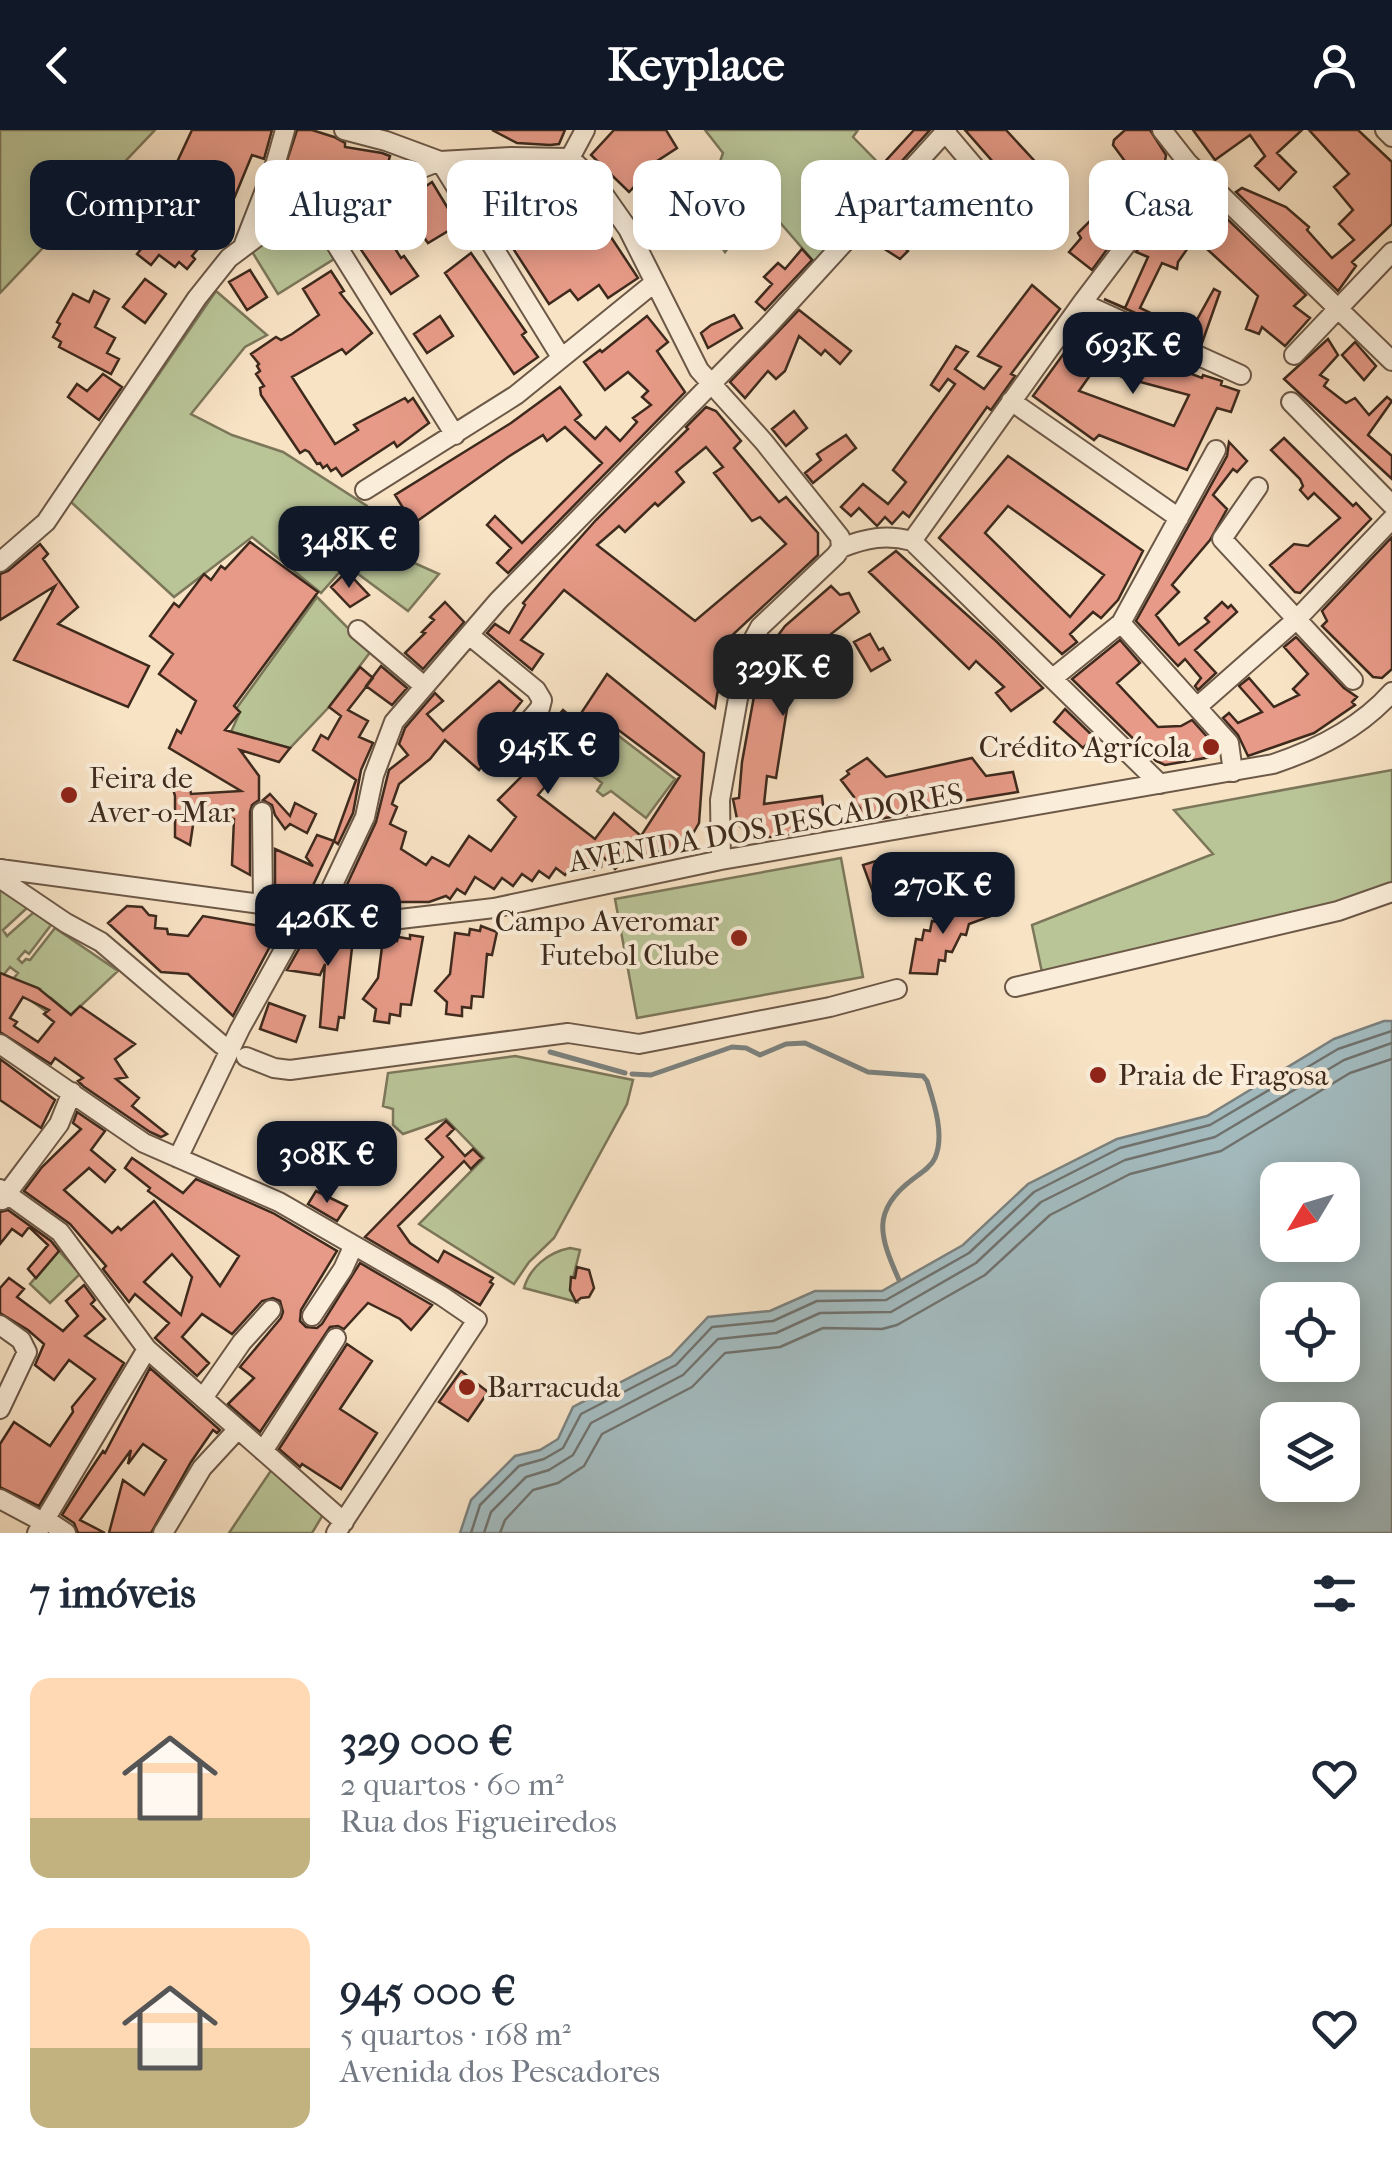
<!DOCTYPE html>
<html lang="pt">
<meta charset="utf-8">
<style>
body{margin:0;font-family:"IM FELL French Canon",serif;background:#f6f6f7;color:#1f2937;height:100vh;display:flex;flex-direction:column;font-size:38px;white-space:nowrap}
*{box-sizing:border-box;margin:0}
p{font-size:32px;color:#747a83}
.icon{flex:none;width:55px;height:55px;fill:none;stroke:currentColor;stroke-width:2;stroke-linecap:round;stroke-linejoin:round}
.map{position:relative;height:1403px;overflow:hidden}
.side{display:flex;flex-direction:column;background:#fff;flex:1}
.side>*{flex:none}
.hud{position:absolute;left:30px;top:30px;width:1332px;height:90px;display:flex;gap:20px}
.needle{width:65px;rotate:232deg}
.fabs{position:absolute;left:1260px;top:1032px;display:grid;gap:20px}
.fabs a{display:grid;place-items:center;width:100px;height:100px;border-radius:20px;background:#fff;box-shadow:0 5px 25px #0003;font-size:50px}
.price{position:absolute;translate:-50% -85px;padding:0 22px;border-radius:20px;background:#111827;color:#fff;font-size:32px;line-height:65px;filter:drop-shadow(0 2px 5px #0008)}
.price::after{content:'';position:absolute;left:50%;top:60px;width:30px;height:22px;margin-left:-15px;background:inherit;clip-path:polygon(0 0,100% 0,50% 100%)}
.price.current{background:#222;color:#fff}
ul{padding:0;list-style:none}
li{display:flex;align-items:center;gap:30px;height:250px;padding:0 30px}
li span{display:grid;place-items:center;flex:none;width:280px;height:200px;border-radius:20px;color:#555}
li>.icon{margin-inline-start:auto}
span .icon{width:120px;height:120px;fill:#fffc;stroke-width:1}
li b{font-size:42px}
h2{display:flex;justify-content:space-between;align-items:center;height:120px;padding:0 30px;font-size:42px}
.pill{padding:0 35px;border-radius:20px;background:#fff;box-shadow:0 5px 25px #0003;font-size:35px;line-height:90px}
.pill.current{background:#111827;color:#fff}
header{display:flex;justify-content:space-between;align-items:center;height:130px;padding:0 30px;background:#111827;color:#fff;font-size:45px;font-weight:700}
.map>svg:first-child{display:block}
</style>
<header><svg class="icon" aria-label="back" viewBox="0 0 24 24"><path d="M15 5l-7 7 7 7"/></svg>Keyplace<svg class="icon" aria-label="person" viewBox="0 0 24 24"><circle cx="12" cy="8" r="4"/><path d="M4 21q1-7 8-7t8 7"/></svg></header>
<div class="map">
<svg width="1392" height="1403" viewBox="0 0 1392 1403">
<rect width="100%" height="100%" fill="#f8e3c5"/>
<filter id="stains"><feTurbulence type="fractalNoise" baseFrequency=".002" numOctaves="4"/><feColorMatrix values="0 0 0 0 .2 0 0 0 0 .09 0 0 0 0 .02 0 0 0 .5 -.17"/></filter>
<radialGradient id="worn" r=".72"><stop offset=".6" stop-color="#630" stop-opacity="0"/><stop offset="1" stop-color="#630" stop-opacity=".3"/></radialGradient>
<!-- green -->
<path fill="#b9c497" stroke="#7c775a" stroke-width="2.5" d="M0 0H155L0 163Z
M705 0H858L853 7 894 49 816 134 770 81 751 110 731 114 725 122 701 87 723 23Z
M512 37 526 59 487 86 460 41Z
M297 95C318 94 323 112 334 129L278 164 251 120Z
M216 161 267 205 245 217 191 284 232 305 283 322 367 376 377 391 366 405 383 419 439 444 408 481 346 435 321 463 252 407 174 467 71 372Z
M317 467 371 521 329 577 290 618 231 602 240 582 236 579Z
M607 597 675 649 646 688 611 661 603 666 597 661 602 653 575 632Z
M1392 640V756L1335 777 1043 847 1032 795 1213 724 1174 680Z
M841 728 863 847 637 888 615 769Z
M0 757 28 777 3 800 7 806 34 782 51 795 29 824 25 821 18 829 22 833 26 829 30 830 55 798 118 841 71 885 51 868 45 875 47 882 33 872 40 859 32 856 25 868 0 865 18 843 10 837 0 849Z
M515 926 633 950 627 974 554 1108 529 1132 514 1154 419 1094 484 1028 446 989 403 1004 393 995V979L383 976 388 943Z
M570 1118 580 1120 570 1160 577 1172 524 1158C530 1137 549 1122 570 1118Z
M59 1121 80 1144 50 1173 30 1154Z
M272 1339 324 1383 312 1403H229Z"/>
<!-- water -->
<path fill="#a3bbbf" stroke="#7b817e" stroke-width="2.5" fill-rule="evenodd" d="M1384 891H1392V1403H460L471 1370 515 1326 540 1320 558 1309 573 1277 671 1226 708 1187 770 1181 815 1161H882L963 1115 1028 1054 1117 1009 1207 986 1334 909ZM1278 1050H1342V1115H1278ZM1278 1170H1342V1235H1278ZM1278 1290H1342V1355H1278Z"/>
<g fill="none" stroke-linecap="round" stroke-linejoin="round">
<!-- shore -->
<path stroke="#70726e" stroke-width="2.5" d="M471 1403 480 1375 519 1336 544 1329 563 1318 581 1284 676 1235 712 1197 773 1191 817 1171 886 1170 969 1123 1034 1062 1120 1018 1210 995 1338 919 1392 901
M484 1403 491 1382 526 1347 549 1340 573 1325 591 1293 683 1245 718 1209 776 1203 820 1183 891 1182 976 1133 1041 1072 1125 1030 1215 1007 1344 930 1392 913
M500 1403 505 1390 533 1360 558 1353 584 1336 602 1304 692 1257 725 1223 780 1217 823 1198 882 1199 897 1195 985 1145 1050 1085 1130 1044 1221 1021 1350 943 1392 929"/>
<!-- stream -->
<path stroke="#7b817e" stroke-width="5" d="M550 922 625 943
M632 944 651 945 732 917 746 918 760 925 786 914 805 913 868 942 923 946 927 951C934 973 945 1005 935 1028 931 1037 921 1043 913 1049 870 1081 880 1107 899 1150"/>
</g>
<!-- building -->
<path fill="#e69a87" stroke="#3e2a1d" stroke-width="2.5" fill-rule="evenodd" d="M192 0H272L264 29 252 25 226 88 197 71 202 60 171 45Z
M297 0H312L334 7 345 13V17L382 23 390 26 388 33 362 35 365 43 339 51 323 58 325 63 269 85Z
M492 0H565L559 14 550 15 517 13Z
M614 0H666L677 18 651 35 653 37 629 62 591 25Z
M914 0H930L890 44 881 36Z
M965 0H1006L1042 39 1030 74Z
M1125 0H1150L1166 25 1163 44 1105 115 1108 118 1092 140 1069 122 1081 108 1078 103 1112 69 1104 63 1127 34 1113 15 1114 10Z
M1193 0H1302L1277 23 1296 42 1279 60 1255 36 1265 26 1250 5 1215 30Z
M1309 0H1358L1392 32V94L1352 132 1356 136 1338 161 1236 62 1242 58 1286 77 1309 97 1307 100 1332 128 1354 110 1339 94 1353 80 1334 57 1349 44Z
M432 52 458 95 428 113 402 77 379 93 401 128 404 126 418 146 391 164 341 90 353 82 356 87 374 74 377 79 412 57 416 63Z
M1189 52 1306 165 1294 176 1310 188 1285 216 1262 197 1259 204 1246 199 1258 166 1195 108 1178 132 1177 139 1162 133 1140 178 1190 202 1214 159 1220 162 1202 213 1104 169 1125 178 1148 127 1136 122Z
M1056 57 1066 70 1048 91 1033 77Z
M586 67 602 90 585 108 605 98 638 148 608 168 599 155 578 170 570 160 549 174 494 89 522 70 541 97Z
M908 68 929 90 904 117 908 121 900 129 866 107 879 93 882 96Z
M650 75 655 84 667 78 680 105 657 117 651 106 648 108 635 83Z
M181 83 209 106 192 126 195 129 187 139 179 132 175 137 159 125 151 135 137 124 152 106 159 111Z
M802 119 812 130 765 180 756 172 772 154 764 147 778 133 785 139Z
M471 123 526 202 522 205 538 227 514 244 445 143Z
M250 140 267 167 247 180 229 152Z
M331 141 344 161 340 163 372 203 346 224 342 219 292 247 335 314 358 300 354 295 405 268 408 272 413 268 429 293 397 317 394 312 342 346 336 338 331 341 327 335 323 338 320 333 317 334 309 322 305 320 300 323 261 265 260 258 264 256 256 244 260 241 257 236 259 234 251 224 276 207 281 210 292 204 319 185 303 159Z
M145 149 166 164 145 193 123 177Z
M1032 155 1060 179 1011 244 1015 246 991 280 987 277 909 387 903 382 892 394 885 387 877 396 859 378 851 386 841 377 863 354 888 374 906 352 893 340 955 254 948 249 939 261 931 255 956 216 968 222 955 239 984 259 1001 237 978 226Z
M94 161 109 169 95 197 115 208 107 223 119 229 111 244 59 217 61 212 53 207 60 194 57 192 73 164 89 172Z
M799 180 851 221 840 234 825 220 821 225 799 206 785 241 776 249 768 241 745 268 730 252Z
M734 185 742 198 708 218 701 203 711 195Z
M440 186 453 206 427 223 414 204Z
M647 186 668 212 657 221 685 262 508 443 497 433 511 418 487 395 495 386 522 413 602 333 565 297 547 311 543 305 508 327 413 394 395 365 511 293 560 257 581 285 575 290 595 309 606 297 620 311 637 292 633 288 651 275 642 267 648 261 628 242 605 260 584 232 600 220 602 222Z
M1088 190 1131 209 1127 220 1202 248 1203 245 1222 251 1221 255 1239 261 1231 282 1217 278 1187 340 1099 305 1094 310 1033 266ZM1098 234 1122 247 1189 265 1174 296 1079 261Z
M1328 209 1338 225 1320 245 1328 250 1324 256 1346 273 1355 268 1369 285 1387 267 1392 271 1368 305 1392 326V349L1284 249Z
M1355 212 1376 236 1364 250 1342 225Z
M103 244 122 257 99 290 68 267 77 254 87 261Z
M706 277 716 281 741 311 734 318 779 372 786 367 818 403V425L726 511 715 578 564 460 521 510 543 524 532 540 487 503 495 494 509 503 525 475 523 473 547 445 596 390 688 299 686 297ZM706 317 723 337 714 343 752 391 760 387 786 414 695 491 597 415 619 396 625 402 655 373 658 376 684 352 676 342Z
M794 281 807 298 786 316 772 299Z
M846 305 856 318 813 353 805 343 821 330 817 324Z
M1284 308 1353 376 1356 373 1371 389 1300 463 1295 462 1270 435 1294 414 1308 416 1340 388 1314 363 1308 369 1300 360 1303 356 1300 349 1271 320Z
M1229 312 1247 331 1237 342 1233 339 1213 365 1227 379 1210 410 1172 455 1179 462 1156 485 1179 515 1209 492 1205 488 1222 472 1228 478 1231 475 1237 482 1195 520 1216 543 1198 560 1195 556 1201 548 1185 529 1178 536 1136 491 1227 326Z
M1008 326 1143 421 1118 470 1101 488 1093 482 1070 504 1077 512 1062 524 939 408ZM1008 376 1104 445 1070 487 985 403Z
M1392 407V539L1382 548 1373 547 1322 496 1327 491 1322 481Z
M250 412 318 462 234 576 240 582 225 600 290 618 279 632 240 620 259 646V670L252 675 250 682V745L232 735 234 689 195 682 190 715 175 707V666L171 652 189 653 191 664 241 661 169 618 177 600 181 603 196 571 159 544 173 524 150 506 174 473 179 477 204 444 211 450 221 436 225 439Z
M40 414 48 424 43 429 78 477 58 494 149 536 128 577 14 530 55 456 0 490V444L8 441Z
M896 421 996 511 1043 558 1011 581 996 563 1004 557 976 531 969 539 869 442Z
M344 444 350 450 352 447 369 465 350 477 331 457Z
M831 456 840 465 849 463 859 482 803 526 806 529 793 541 776 648 767 646 764 674 822 666 824 684 810 696 811 700 776 707H754L753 699 745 701 738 694 733 669 739 668 742 632 761 528 785 496Z
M445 472 464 492 423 539 405 523 425 503 422 502 434 490 430 487Z
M870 504 879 520 883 518 890 530 871 541 854 512Z
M1296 507 1344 558 1357 567 1352 572 1355 575 1314 603 1248 626 1238 605 1223 588 1229 583 1238 593 1262 582 1239 556 1249 548 1274 577 1299 565 1293 559 1308 544 1284 517Z
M1120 510 1140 533 1117 553 1158 597 1181 596 1192 590 1217 618 1211 627 1165 635 1156 631 1072 549Z
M381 536 407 558 392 575 366 556Z
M360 537 373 548 348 580 368 591 359 607 373 613 361 640 353 683 338 714 334 711 356 650 313 620 321 605 328 609 341 586 329 577Z
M607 544 704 623 699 693 691 707 694 710 682 722 678 717 673 724 670 721 664 727 659 721 653 729 648 724 643 731 639 726 634 733 628 729 625 734 623 731 615 739 602 726 601 737 587 742 573 734 565 745 556 738 549 748 539 741 532 751 522 744 513 756 502 748 494 759 475 747 465 764 457 759 450 769 446 766 429 772H395L380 767 378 770 362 761 360 768 345 759 376 692 389 640 408 625 399 614 405 598 435 563 443 571 427 584 443 601 499 551 522 571 492 609 495 611 481 625 487 630 479 640 445 610 430 629 399 654 392 674 397 677 390 694 406 702 401 719 426 735 432 727 449 736 469 706 491 721 516 687 498 670 528 640 523 635 541 615 537 611 563 580 576 591ZM601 587 680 646 641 706 614 683 595 709 538 665 577 619 574 616Z
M1065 579 1094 607 1083 618 1054 592Z
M867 628 886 647 972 628 986 646 1013 642 1018 662 931 676 907 681 908 684 862 692 860 678 852 669 854 667 841 650 849 644 847 641Z
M270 664 290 686 295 673 316 684 307 703 290 694 285 699 275 685 272 675 263 670Z
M317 705 334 711 307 768 275 763V719L313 736 306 727Z
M895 725 897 730 916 727 922 743 911 747 914 755 909 757 910 760 887 769 884 761 874 765 863 735Z
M950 770 972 775 971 781 991 786 969 794 966 805 961 804 952 822 946 821 945 831 939 830 937 844 910 843 916 809 922 810 924 800 930 801 932 791 937 792 939 782 947 783Z
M127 776 142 777 149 785 156 786 155 798 167 799 168 804 188 806 203 786 272 798 275 807 233 886 188 844 161 842 108 793Z
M327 796 354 800 344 888 339 887 337 900 320 897 325 834 320 845 287 840 304 810 307 812 311 804Z
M481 796 497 802 492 825 487 824 483 867 472 866 471 878 462 877V886L446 884 447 872 435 861 450 844 455 803 469 805 470 799 480 801Z
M410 805 423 807 411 875 401 874 400 886 390 884 389 893 374 891 376 879 363 869 378 848 383 809 397 811 398 807 410 809Z
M0 843 38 858 71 885 80 876 135 914 115 929 127 947 116 949 139 968 132 976 167 1004 161 1007 150 1002 83 956 78 951 83 948 55 928 51 934 0 902ZM23 867 49 880 44 884 54 892 38 912 14 896 17 892 10 888Z
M269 873 305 886 296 912 260 899Z
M0 929 55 970 41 998 0 970Z
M77 982 105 1001 91 1020 115 1040 105 1052 89 1038 64 1060 112 1103 118 1097 121 1100 154 1071 220 1156 239 1126 148 1061 150 1058 125 1038 132 1028 183 1063 196 1049 273 1083 337 1121 301 1180 300 1191 306 1197 317 1198 322 1194 360 1133 432 1175 411 1200 400 1189 368 1173 344 1199 338 1196 330 1197 260 1302 228 1274 254 1248 240 1237 281 1188 283 1182 280 1171 273 1168 262 1171 232 1204 202 1184 182 1207 209 1233 197 1246 155 1208 169 1193 135 1164 129 1172 103 1139 106 1136 70 1094 24 1061 42 1037 81 999 73 993ZM172 1124 192 1147 181 1185 144 1152Z
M446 991 454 999 447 1006 465 1026 473 1019 482 1028 471 1039 464 1031 398 1096 410 1113 438 1132 444 1121 493 1148 490 1152 493 1154 480 1175 365 1107 443 1027 426 1009Z
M316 1061 347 1076 337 1091 308 1074Z
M8 1080 51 1111 59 1121 36 1148 28 1139 48 1115 29 1097 22 1106 12 1099 0 1114V1082Z
M577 1137 589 1140 594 1158 589 1167 581 1168 576 1172 570 1160 571 1147 575 1148Z
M9 1148 24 1159 17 1167 63 1201 78 1186 66 1171 84 1155 95 1170 91 1174 105 1189 85 1206 124 1233 39 1376 0 1357V1314L14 1292 50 1316 73 1282 72 1277 95 1249 69 1230 54 1250 35 1235 44 1214 28 1200 0 1183V1158Z
M347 1214 372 1231 340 1279 377 1303 341 1359 302 1334 300 1337 279 1319Z
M150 1238 220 1300 217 1303 213 1300 191 1332 151 1403H109L123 1350 144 1365 166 1330 143 1314 128 1334 131 1320 80 1390 105 1403H78L74 1393 62 1385 87 1345 103 1321 105 1323Z
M461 1241 488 1262 468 1291 439 1272Z"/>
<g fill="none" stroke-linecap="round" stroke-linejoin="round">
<defs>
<path id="minor" d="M344 0 386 11 440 31 561 227
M1385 0 1392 7
M945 2 1027 99
M570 28 585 0
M1188 33 1392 231
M314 79 455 305
M244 114 276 32 285 0
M1082 173 1241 245
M1294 225 1392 122
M1011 271 1179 388
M1291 272 1392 375
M1258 357 1222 409 1353 550
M365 360 516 265 654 153
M912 411 1082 173 1188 33 1162 0
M841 418C866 408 886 404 912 411L1160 654
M0 432 46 392 197 168 229 128 269 98 440 31 511 27 570 28 595 52 628 99 699 240 764 312 840 407 841 418 836 425 760 497 746 523 720 670 721 730
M1121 493 1229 613 1233 642
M358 500 424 556
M469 505 536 560 542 570 540 578 511 612
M1053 548 1121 493 1216 320
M1197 577 1298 488 1392 389
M262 682 263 774
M0 739 306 780 400 789 494 778 721 730 1273 634C1318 619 1360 598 1392 562
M2 739 1 749 66 793 101 812 222 915
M320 782 365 687 374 645 394 592 498 471 767 197 947 0
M1015 857 1338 781 1392 762
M0 914 144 1013 279 1072 442 1166 477 1190 336 1403
M246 927 274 938 290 940 568 903 639 914 830 877 897 859
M178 1028 240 899 306 780
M0 1059 60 1102 147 1219 344 1392
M2 1070 59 994 72 962
M312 1186 343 1139 353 1117
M0 1195 21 1210 27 1222 0 1279
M203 1268 242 1212 271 1180
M263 1321 336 1208
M0 1369 43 1392
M45 1389 66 1403
M37 1403 147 1219
M163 1403 202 1338 238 1299"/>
</defs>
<!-- minor casing -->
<use href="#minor" stroke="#6c5847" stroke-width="22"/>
<!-- minor -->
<use href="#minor" stroke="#faedd9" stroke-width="18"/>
</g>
<!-- markers -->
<g fill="#8f2418" stroke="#faedd9" stroke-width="4">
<circle cx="1211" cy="617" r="10"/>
<circle cx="69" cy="665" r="10"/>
<circle cx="739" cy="808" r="10"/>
<circle cx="1098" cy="945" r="10"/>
<circle cx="467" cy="1257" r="10"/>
</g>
<g text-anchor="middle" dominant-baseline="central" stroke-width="8" stroke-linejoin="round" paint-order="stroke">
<!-- poi labels -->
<g font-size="30" fill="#3e2a1d" stroke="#faedd9" text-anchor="start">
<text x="1191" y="617" text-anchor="end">Crédito Agrícola</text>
<text x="89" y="648">Feira de<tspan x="89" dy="34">Aver-o-Mar</tspan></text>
<text x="719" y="791" text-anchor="end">Campo Averomar<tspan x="719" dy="34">Futebol Clube</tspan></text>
<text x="1118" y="945">Praia de Fragosa</text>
<text x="487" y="1257">Barracuda</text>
</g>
<!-- street labels -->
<g font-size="30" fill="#3e2a1d" stroke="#faedd9">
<text transform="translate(766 698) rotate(-10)">AVENIDA DOS PESCADORES</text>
</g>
</g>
<rect width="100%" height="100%" filter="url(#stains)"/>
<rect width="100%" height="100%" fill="url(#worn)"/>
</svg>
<div class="fabs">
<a><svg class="needle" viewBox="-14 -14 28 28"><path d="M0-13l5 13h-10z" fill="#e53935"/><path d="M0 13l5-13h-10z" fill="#747a83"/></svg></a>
<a><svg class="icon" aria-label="locate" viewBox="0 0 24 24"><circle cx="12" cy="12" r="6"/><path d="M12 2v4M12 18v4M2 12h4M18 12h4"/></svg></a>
<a><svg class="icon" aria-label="layers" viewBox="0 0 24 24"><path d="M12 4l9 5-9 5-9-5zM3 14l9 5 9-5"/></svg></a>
</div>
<b class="price" style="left:1133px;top:267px">693K €</b>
<b class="price" style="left:349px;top:461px">348K €</b>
<b class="price current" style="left:783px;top:589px">329K €</b>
<b class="price" style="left:548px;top:667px">945K €</b>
<b class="price" style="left:943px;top:807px">270K €</b>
<b class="price" style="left:328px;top:839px">426K €</b>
<b class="price" style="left:327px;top:1076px">308K €</b>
<div class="hud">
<a class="pill current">Comprar</a>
<a class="pill">Alugar</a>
<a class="pill">Filtros</a>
<a class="pill">Novo</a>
<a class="pill">Apartamento</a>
<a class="pill">Casa</a>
</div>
</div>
<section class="side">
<h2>7 imóveis<svg class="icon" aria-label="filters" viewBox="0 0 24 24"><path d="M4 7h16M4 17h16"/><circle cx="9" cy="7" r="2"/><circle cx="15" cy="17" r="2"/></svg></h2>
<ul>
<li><span style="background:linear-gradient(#ffd9b3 70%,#c2b280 0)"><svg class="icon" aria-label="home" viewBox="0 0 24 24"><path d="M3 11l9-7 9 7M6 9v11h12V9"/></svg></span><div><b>329 000 €</b><p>2 quartos · 60 m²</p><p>Rua dos Figueiredos</p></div><svg class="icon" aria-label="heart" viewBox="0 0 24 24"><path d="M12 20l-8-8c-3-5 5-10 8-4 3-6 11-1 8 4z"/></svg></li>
<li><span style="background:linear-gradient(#ffd9b3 60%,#c2b280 0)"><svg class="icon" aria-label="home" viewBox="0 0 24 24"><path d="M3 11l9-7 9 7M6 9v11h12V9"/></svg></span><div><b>945 000 €</b><p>5 quartos · 168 m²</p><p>Avenida dos Pescadores</p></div><svg class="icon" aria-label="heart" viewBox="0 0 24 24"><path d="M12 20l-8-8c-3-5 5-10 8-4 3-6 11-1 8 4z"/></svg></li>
</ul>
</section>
